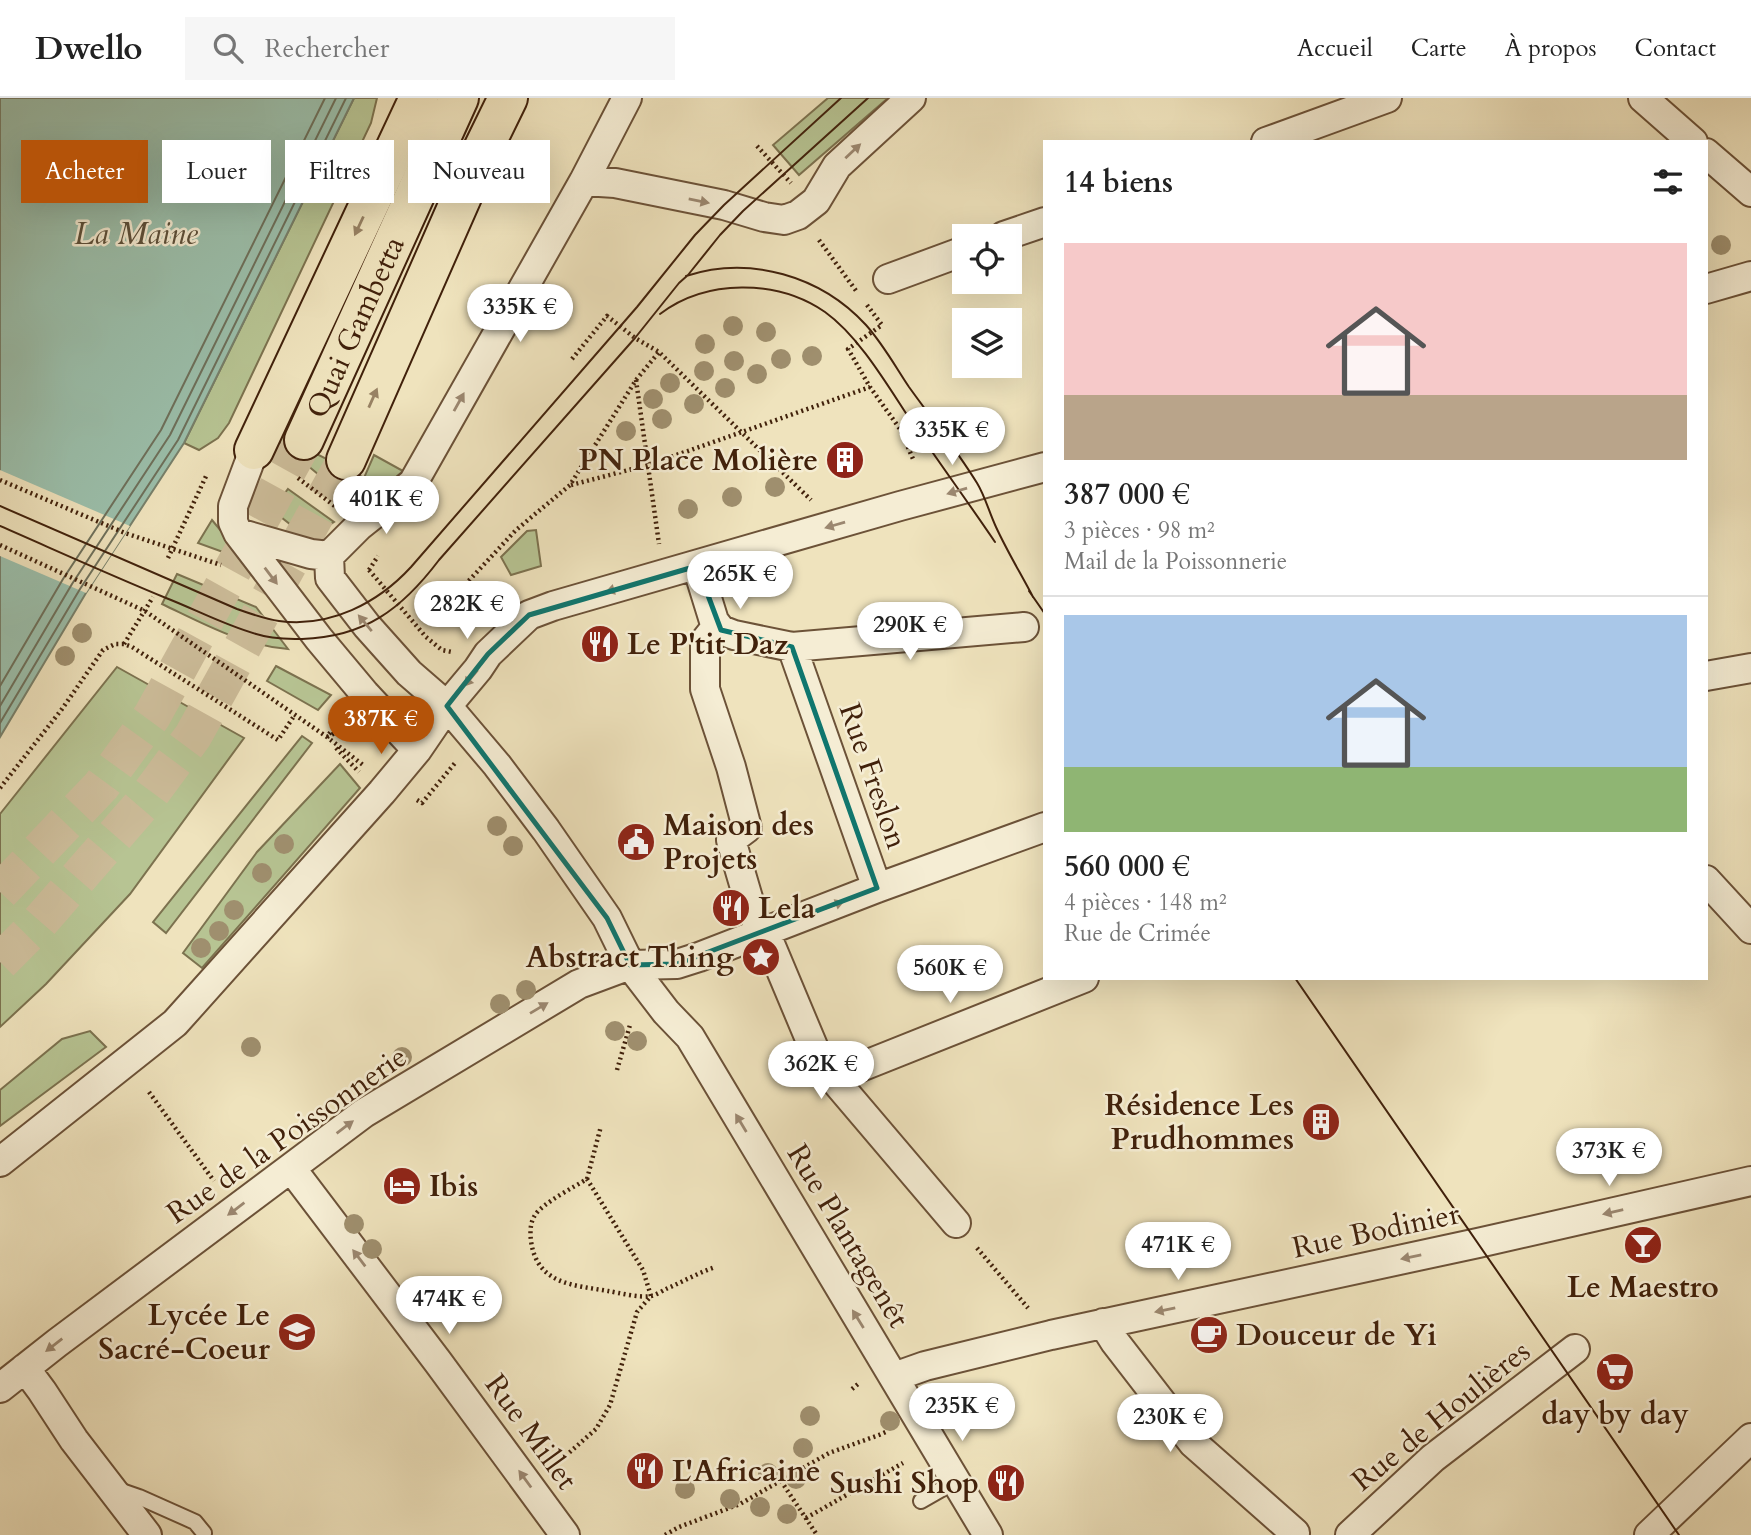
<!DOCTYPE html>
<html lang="fr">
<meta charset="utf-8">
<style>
body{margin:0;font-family:Cardo,serif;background:#f6f6f6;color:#222;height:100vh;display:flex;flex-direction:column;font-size:26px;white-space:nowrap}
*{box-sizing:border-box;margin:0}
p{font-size:23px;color:#767676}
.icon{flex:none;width:38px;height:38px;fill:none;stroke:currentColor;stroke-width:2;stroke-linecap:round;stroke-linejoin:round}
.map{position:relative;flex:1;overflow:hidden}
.drawer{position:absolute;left:1043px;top:42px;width:665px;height:840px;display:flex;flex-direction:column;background:#fff;border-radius:0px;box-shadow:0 7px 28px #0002}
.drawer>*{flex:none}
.hud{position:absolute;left:21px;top:42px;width:665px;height:63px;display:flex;gap:14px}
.buttons{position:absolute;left:952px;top:126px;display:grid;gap:14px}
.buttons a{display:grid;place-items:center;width:70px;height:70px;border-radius:0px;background:#fff;box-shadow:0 7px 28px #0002;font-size:35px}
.price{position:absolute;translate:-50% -60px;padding:0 16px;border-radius:24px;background:#fff;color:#222;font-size:23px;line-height:46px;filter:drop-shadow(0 2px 4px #0008)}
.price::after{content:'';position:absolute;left:50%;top:42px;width:21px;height:16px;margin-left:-10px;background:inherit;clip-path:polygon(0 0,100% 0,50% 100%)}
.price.current{background:#b45309;color:#fff}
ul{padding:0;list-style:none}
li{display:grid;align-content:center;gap:14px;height:371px;padding:0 21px}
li+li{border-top:2px solid #e0e0e0}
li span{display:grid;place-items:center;height:217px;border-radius:0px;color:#555}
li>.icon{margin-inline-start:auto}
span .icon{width:126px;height:126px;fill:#fffc;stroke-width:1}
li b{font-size:30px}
h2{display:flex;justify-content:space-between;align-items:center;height:84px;padding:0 21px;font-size:30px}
.chip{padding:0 24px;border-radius:0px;background:#fff;box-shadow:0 7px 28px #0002;font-size:24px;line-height:63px}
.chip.current{background:#b45309;color:#fff}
header{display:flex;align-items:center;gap:42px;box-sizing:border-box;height:98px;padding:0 35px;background:#fff;border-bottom:2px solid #e0e0e0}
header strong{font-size:33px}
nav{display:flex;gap:38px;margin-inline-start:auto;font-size:24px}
.search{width:490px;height:63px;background:#f6f6f6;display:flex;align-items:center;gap:18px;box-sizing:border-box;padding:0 24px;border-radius:0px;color:#767676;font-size:26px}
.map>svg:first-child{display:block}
</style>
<header>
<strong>Dwello</strong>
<div class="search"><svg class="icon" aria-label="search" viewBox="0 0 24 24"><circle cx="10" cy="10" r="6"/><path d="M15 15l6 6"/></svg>Rechercher</div>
<nav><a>Accueil</a><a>Carte</a><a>À propos</a><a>Contact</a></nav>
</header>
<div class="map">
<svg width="1751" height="1437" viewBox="0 0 1751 1437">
<rect width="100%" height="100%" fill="#efe3bd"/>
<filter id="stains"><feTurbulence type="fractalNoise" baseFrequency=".00286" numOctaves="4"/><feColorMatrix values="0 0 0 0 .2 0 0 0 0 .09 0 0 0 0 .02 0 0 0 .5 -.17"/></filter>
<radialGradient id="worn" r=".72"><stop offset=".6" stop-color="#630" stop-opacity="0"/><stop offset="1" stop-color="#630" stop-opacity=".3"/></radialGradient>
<!-- green -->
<path fill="#b7c493" stroke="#7c724f" stroke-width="2" d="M354 0H377L371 25 229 325 218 340 199 352 184 345Z
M828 0H888L799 77 773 47Z
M279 337 364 380 374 357 403 373 388 386 355 407 277 342Z
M288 391 334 424 315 436 300 434 272 412Z
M212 422 245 462 198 445Z
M536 432 541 468 511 477 501 459 527 433Z
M177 476 256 509 288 551C241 547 204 526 162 506Z
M276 568 331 597 318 612 267 583Z
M117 569 244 640 130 796 46 886 0 929V716Z
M302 638 312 645 166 835 153 824Z
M340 666 360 690 202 870 183 855 257 754Z
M90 933 106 949 0 1028V992L62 941Z"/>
<!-- water -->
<path fill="#9bbfab" stroke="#77806b" stroke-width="2" d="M0 0H354L184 345 86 495 0 639Z"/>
<!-- pier -->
<path fill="#efe3bd" d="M0 372 130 428 86 495 0 458Z"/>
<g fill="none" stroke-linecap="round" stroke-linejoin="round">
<!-- shore -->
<path stroke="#6e705b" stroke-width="2" d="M0 588 63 481 161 332 325 0
M0 608 72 486 170 337 336 0
M0 625 80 491 178 342 346 0"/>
<!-- highway-tunnel -->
<path stroke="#ccbc99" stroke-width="38" stroke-dasharray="38 19" stroke-linecap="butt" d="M0 794 101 688 152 618 304 342
M0 864 38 826 145 703 193 638 346 362"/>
<defs>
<path id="lane" d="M116 1391 139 1399 195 1424 204 1435
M921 1403 956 1383"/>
<path id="street" d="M627 0 584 83 413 385 359 428 329 458 330 480 367 528 409 575 447 608 497 667 546 732 607 820 630 867 666 914 690 939 988 1437
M1643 0 1693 44
M1266 44 1387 0
M1706 55 1751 94
M584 83 615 85 724 107 764 119 784 122 798 117 816 103 837 68 911 0
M1004 138 1045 124
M888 181 964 153
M1706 191 1751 178
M254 352 233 408V424L238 435 319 541 365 596 417 652
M238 435 311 456 329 458
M697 468 714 523 721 532 734 537 792 549 1024 529
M717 528 705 543V591L731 669 747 730 731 742 753 817
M792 549 877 790
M1706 578 1751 570
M1706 782 1751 831
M765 834 820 965 956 1125
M833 980 1084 880
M0 1064 175 925 382 694 417 652 447 608 478 571 488 556 529 517 553 508 900 408 1045 369
M291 1070 438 1264 565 1437
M1103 1225 1115 1244 1193 1345 1295 1435
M25 1270 42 1293 74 1342 147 1437
M894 1279 925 1268 1051 1237 1478 1145 1751 1083
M0 1290 57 1245 364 1015 579 886 630 867 677 866 699 859 877 790 1045 729
M1350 1437 1433 1360 1575 1251
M1649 1437 1751 1340"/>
<g id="highway">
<path id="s1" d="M304 342 459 0"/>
<path d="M254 352 419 0"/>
<path d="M346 362 482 53 508 0"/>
</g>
</defs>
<!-- lane casing -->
<use href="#lane" stroke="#6c5238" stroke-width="18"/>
<!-- street casing -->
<use href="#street" stroke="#6c5238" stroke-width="32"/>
<!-- highway casing -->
<use href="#highway" stroke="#41210b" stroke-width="42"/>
<!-- path -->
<path stroke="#41210b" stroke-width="4.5" stroke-dasharray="2 3.5" stroke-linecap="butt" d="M757 48 791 85
M819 142 857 194
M867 207 882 227 848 251 870 289 900 331 913 361
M572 261 607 218 635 240 659 254 811 402
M636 282 659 446
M298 380 336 409
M0 382 125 435 221 467
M571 387 648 367 870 289
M0 447 145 513 327 639 363 667
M168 460 207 376
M369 472 426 539 442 552 452 554
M369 472 378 458
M450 503 516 432 570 387 636 282 659 254
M124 546 153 499
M329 636 344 618
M327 639 351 627
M336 650 359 674
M0 690 62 611 103 552 115 546H124L132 549 278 642 294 618
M417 702 422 705 455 665
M617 972 630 927
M149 994 214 1083
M587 1081 601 1028
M977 1150 1028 1210
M852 1291 858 1286
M553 1369 596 1331 610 1307 637 1214 651 1198 643 1172 587 1081C574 1089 543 1105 535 1117 530 1125 530 1134 531 1143 537 1187 574 1187 608 1193 620 1195 639 1200 651 1198 656 1197 662 1193 666 1191 682 1184 698 1175 715 1169
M781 1383 817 1437
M806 1420 903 1365
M665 1437 679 1429 740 1406 829 1355 879 1337 888 1333"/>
<!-- lane -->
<use href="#lane" stroke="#f5edd4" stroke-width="14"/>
<!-- street -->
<use href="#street" stroke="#f5edd4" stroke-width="28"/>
<!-- highway -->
<use href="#highway" stroke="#efe3bd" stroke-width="38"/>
<!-- tram -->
<path stroke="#41210b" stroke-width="2" d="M686 178C750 157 821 178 866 227 883 246 895 268 909 289 932 321 956 351 977 385 985 398 989 414 996 429 1007 453 1021 476 1033 499
M660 216C706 181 777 181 825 214 860 239 889 290 913 326 940 366 968 404 995 444
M0 408 237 511C251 516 265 521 279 523 330 530 378 505 411 469L637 209 695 137 724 107 841 0
M0 428C55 452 110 477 166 500 197 512 228 529 260 537 274 541 288 541 302 541 365 539 402 511 439 462L635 240 679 185 688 177 720 137 743 113 868 0
M1029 493 1045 516
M1295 880 1679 1437"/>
</g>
<!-- trees -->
<g fill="#9f8f6e">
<circle cx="1721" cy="147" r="10"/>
<circle cx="733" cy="228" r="10"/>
<circle cx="766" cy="234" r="10"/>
<circle cx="705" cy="246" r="10"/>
<circle cx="812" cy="258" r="10"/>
<circle cx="781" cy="261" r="10"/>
<circle cx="734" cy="263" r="10"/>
<circle cx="704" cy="273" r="10"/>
<circle cx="757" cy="276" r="10"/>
<circle cx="670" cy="285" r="10"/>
<circle cx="725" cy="290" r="10"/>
<circle cx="653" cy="301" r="10"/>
<circle cx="694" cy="306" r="10"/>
<circle cx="662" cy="321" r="10"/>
<circle cx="626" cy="333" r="10"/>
<circle cx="775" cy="389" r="10"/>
<circle cx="732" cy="399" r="10"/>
<circle cx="688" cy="411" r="10"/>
<circle cx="82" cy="535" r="10"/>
<circle cx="65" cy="558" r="10"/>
<circle cx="497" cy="728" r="10"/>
<circle cx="284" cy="746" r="10"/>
<circle cx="513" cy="748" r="10"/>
<circle cx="262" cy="775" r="10"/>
<circle cx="234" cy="812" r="10"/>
<circle cx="219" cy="833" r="10"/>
<circle cx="201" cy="850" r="10"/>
<circle cx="526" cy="892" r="10"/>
<circle cx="500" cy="906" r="10"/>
<circle cx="615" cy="933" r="10"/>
<circle cx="637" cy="943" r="10"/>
<circle cx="251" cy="949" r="10"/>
<circle cx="402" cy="959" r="10"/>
<circle cx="354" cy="1126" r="10"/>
<circle cx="372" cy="1151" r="10"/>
<circle cx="407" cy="1198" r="10"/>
<circle cx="810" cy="1318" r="10"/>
<circle cx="890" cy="1323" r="10"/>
<circle cx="803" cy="1350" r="10"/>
<circle cx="768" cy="1375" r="10"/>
<circle cx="796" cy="1381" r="10"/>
<circle cx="685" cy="1391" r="10"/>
<circle cx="730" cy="1401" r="10"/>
<circle cx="760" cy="1409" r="10"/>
<circle cx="787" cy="1416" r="10"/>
</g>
<!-- one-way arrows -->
<defs><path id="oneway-solid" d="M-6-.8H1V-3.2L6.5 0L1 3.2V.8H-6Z" transform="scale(1.75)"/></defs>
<g fill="#9b8770">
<use href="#oneway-solid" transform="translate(853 53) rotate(-43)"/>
<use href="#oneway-solid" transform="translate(699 103) rotate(11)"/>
<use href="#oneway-solid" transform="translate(459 304) rotate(-61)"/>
<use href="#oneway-solid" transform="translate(957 393) rotate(164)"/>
<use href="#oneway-solid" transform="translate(835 427) rotate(164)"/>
<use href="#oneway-solid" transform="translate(271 478) rotate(53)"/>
<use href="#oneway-solid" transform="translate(616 491) rotate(164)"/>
<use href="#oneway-solid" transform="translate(365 525) rotate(-130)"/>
<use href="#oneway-solid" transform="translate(471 580) rotate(130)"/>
<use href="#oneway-solid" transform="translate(834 807) rotate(-21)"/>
<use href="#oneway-solid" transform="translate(539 910) rotate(-31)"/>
<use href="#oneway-solid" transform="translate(741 1025) rotate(-121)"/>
<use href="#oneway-solid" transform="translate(345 1029) rotate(-37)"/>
<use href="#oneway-solid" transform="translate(236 1111) rotate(143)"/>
<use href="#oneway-solid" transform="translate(1613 1114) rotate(167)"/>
<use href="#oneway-solid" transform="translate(1411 1159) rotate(168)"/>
<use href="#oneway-solid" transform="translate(359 1160) rotate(-127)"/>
<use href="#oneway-solid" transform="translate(1165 1212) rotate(168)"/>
<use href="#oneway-solid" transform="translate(858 1221) rotate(-122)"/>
<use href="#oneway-solid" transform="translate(54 1247) rotate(142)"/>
<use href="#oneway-solid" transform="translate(525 1381) rotate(-126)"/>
</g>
<g fill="#988264">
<use href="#oneway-solid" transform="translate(359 128) rotate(115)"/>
<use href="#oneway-solid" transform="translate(373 300) rotate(-66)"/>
</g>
<!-- marked area -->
<path fill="none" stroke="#0f766e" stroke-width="5" stroke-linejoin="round" d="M697 468 721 532 792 549 877 790 677 866 630 867 607 820 447 608 488 556 529 517Z"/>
<!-- icons -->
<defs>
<symbol id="building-disc" viewBox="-11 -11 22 22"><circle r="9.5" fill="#8f2418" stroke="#f5edd4"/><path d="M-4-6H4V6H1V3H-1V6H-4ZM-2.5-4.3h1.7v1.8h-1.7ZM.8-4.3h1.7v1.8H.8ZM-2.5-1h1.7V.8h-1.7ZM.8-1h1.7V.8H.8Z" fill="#fff"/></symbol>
<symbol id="restaurant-disc" viewBox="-11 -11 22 22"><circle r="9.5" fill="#8f2418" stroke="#f5edd4"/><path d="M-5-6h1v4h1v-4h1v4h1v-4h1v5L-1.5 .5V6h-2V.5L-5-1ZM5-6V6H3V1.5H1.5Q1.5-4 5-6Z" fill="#fff"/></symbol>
<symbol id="civic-disc" viewBox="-11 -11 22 22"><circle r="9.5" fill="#8f2418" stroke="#f5edd4"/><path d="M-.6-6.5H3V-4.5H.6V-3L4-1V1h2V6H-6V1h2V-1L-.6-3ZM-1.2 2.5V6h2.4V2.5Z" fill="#fff"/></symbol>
<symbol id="sight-disc" viewBox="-11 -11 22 22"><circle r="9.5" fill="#8f2418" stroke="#f5edd4"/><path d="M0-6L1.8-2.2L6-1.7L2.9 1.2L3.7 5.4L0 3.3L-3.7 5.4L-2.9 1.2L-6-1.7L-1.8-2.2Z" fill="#fff"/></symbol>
<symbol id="hotel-disc" viewBox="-11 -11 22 22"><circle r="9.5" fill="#8f2418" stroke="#f5edd4"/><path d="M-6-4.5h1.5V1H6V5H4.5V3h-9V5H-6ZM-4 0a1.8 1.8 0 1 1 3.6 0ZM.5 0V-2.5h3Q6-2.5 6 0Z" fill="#fff"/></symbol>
<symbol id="bar-disc" viewBox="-11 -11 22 22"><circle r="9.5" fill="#8f2418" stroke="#f5edd4"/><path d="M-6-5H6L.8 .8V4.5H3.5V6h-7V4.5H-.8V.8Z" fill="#fff"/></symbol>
<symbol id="school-disc" viewBox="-11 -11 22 22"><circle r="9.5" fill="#8f2418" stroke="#f5edd4"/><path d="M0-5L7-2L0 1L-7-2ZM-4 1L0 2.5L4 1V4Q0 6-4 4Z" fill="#fff"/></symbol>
<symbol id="cafe-disc" viewBox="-11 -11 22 22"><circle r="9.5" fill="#8f2418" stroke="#f5edd4"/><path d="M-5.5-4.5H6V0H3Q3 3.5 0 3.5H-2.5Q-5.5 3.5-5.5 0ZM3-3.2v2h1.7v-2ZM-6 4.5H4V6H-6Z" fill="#fff"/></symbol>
<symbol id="supermarket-disc" viewBox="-11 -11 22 22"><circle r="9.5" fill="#8f2418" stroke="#f5edd4"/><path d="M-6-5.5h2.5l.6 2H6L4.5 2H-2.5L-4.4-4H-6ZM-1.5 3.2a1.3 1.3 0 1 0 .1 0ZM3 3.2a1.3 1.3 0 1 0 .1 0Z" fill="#fff"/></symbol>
</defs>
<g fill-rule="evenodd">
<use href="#building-disc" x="823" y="340" width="44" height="44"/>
<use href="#restaurant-disc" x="578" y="524" width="44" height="44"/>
<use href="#civic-disc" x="614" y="722" width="44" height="44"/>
<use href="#restaurant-disc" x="709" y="788" width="44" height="44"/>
<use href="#sight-disc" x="739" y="837" width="44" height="44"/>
<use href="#building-disc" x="1299" y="1002" width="44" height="44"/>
<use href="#hotel-disc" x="380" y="1066" width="44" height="44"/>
<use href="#bar-disc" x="1621" y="1125" width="44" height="44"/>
<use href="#school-disc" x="275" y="1212" width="44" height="44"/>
<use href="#cafe-disc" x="1187" y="1215" width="44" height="44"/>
<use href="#supermarket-disc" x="1593" y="1252" width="44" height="44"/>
<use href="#restaurant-disc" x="623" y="1351" width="44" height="44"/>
<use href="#restaurant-disc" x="984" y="1363" width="44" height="44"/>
</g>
<g text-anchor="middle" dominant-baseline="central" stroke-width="5" stroke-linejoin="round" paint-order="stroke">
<!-- street labels -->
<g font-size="30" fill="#41210b" stroke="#f5edd4">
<text stroke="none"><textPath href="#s1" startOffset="124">Quai Gambetta</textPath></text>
<text transform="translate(873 678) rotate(71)">Rue Freslon</text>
<text transform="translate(287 1037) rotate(-35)">Rue de la Poissonnerie</text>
<text transform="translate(1376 1133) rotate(-12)">Rue Bodinier</text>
<text transform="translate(848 1138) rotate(59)">Rue Plantagenêt</text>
<text transform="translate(1441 1318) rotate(-39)">Rue de Houlières</text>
<text transform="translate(531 1334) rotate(54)">Rue Millet</text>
</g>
<!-- poi labels -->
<g font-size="30" font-weight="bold" fill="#41210b" stroke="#f5edd4" text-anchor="start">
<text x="818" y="362" text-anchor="end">PN Place Molière</text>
<text x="627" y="546">Le P'tit Daz</text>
<text x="663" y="727">Maison des<tspan x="663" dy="34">Projets</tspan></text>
<text x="758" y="810">Lela</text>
<text x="734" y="859" text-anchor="end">Abstract Thing</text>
<text x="1294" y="1007" text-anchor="end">Résidence Les<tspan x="1294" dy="34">Prudhommes</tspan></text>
<text x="429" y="1088">Ibis</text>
<text x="1643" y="1189" text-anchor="middle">Le Maestro</text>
<text x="270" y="1217" text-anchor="end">Lycée Le<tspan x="270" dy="34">Sacré-Coeur</tspan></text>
<text x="1236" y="1237">Douceur de Yi</text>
<text x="1615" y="1316" text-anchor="middle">day by day</text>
<text x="672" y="1373">L'Africaine</text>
<text x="979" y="1385" text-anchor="end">Sushi Shop</text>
</g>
<!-- water labels -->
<g font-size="32" font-style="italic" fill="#5c503b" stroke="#f5edd4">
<text x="136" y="136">La Maine</text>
</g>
</g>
<rect width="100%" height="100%" filter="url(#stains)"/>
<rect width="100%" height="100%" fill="url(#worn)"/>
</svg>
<div class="buttons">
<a><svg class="icon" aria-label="locate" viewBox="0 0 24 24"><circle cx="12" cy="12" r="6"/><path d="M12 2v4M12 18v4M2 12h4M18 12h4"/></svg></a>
<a><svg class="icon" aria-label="layers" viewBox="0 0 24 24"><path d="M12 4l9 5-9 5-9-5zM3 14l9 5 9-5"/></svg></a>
</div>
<b class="price" style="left:520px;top:246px">335K €</b>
<b class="price" style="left:952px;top:369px">335K €</b>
<b class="price" style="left:386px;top:438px">401K €</b>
<b class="price" style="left:740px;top:513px">265K €</b>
<b class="price" style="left:467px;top:543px">282K €</b>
<b class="price" style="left:910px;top:564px">290K €</b>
<b class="price current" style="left:381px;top:658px">387K €</b>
<b class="price" style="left:950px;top:907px">560K €</b>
<b class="price" style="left:821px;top:1003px">362K €</b>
<b class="price" style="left:1609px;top:1090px">373K €</b>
<b class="price" style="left:1178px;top:1184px">471K €</b>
<b class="price" style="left:449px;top:1238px">474K €</b>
<b class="price" style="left:962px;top:1345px">235K €</b>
<b class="price" style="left:1170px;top:1356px">230K €</b>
<div class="hud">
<a class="chip current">Acheter</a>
<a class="chip">Louer</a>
<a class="chip">Filtres</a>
<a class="chip">Nouveau</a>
</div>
<section class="drawer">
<h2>14 biens<svg class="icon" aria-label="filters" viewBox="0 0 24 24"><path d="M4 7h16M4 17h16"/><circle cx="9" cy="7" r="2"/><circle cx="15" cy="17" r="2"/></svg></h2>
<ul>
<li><span style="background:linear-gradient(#f6c9c9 70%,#b9a48a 0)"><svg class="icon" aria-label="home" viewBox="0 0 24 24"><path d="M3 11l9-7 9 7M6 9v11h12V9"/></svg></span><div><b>387 000 €</b><p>3 pièces · 98 m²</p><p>Mail de la Poissonnerie</p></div></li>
<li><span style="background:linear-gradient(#a9c7e8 70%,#8fb573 0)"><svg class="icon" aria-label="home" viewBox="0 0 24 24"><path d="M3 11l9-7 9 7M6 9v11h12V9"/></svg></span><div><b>560 000 €</b><p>4 pièces · 148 m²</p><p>Rue de Crimée</p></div></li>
</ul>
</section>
</div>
